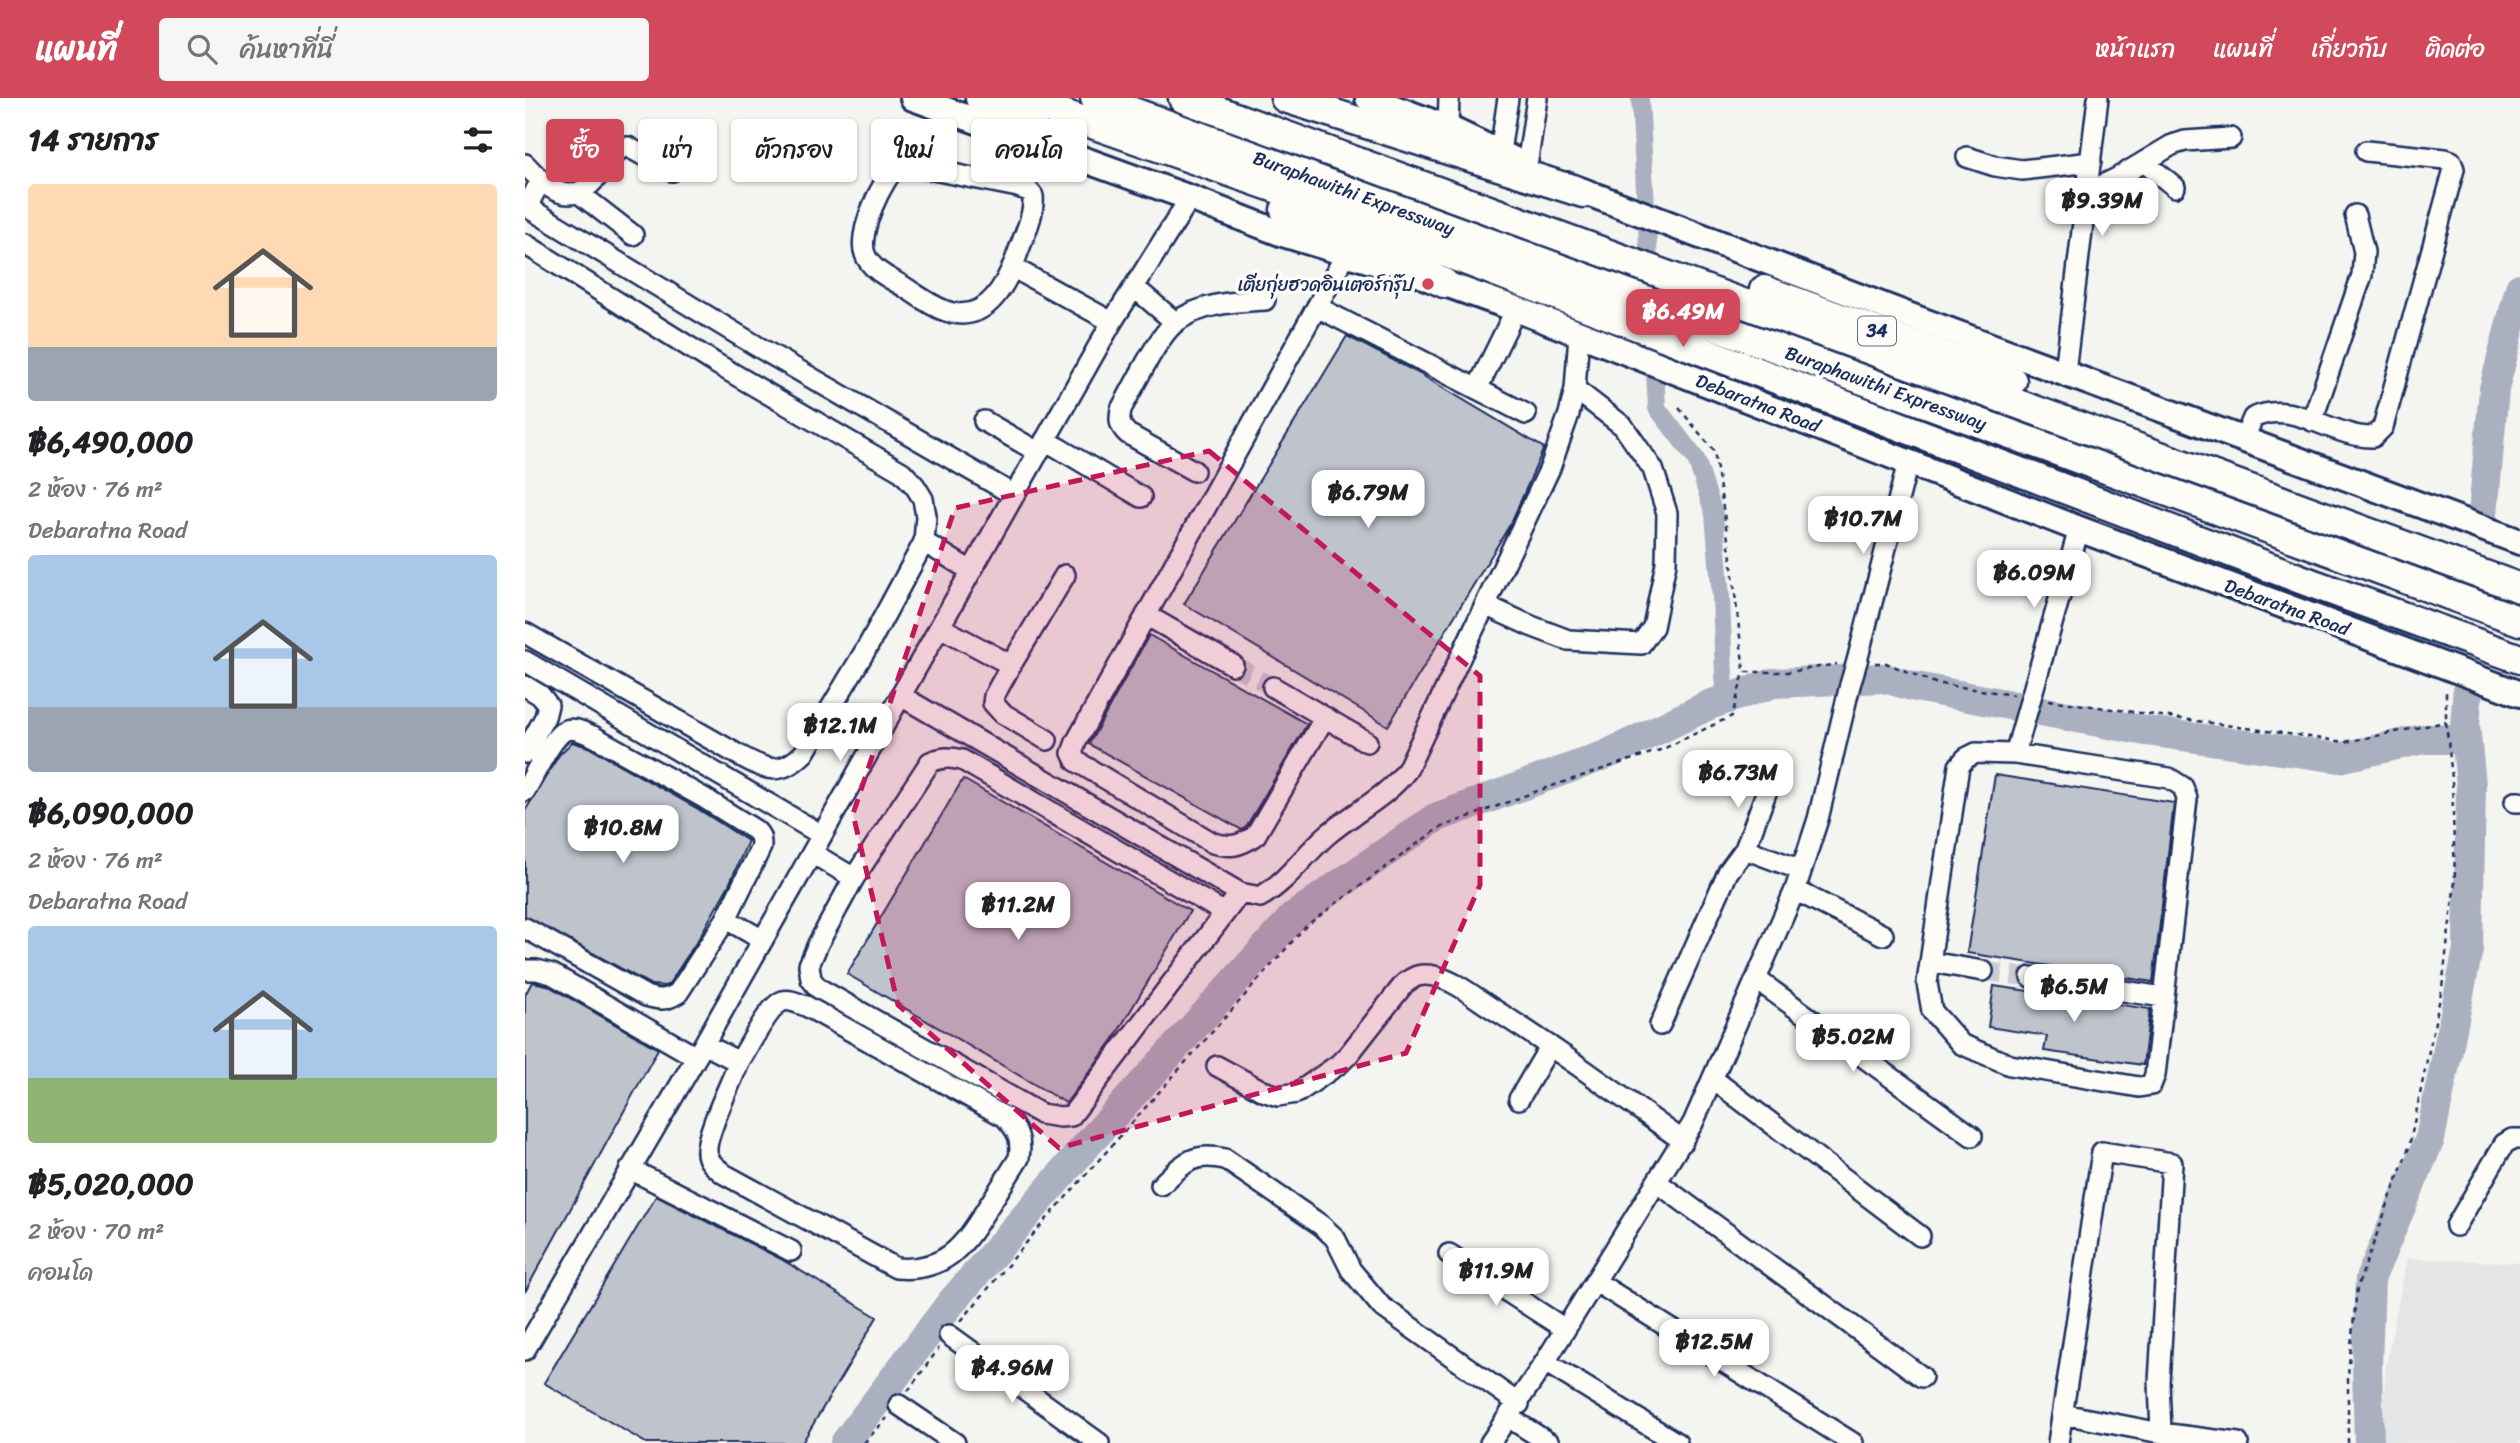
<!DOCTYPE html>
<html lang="th">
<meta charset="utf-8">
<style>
body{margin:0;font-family:Sriracha,"Playpen Sans Thai",sans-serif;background:#f6f6f6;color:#202124;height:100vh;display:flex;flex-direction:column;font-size:26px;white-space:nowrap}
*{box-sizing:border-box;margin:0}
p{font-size:23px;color:#757577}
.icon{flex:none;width:38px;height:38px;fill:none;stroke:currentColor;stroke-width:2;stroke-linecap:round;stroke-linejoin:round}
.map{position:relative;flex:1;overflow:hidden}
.sheet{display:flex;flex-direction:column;background:#fff;width:525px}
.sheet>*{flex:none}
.top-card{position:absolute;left:21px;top:21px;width:665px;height:63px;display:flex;gap:14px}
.price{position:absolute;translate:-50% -60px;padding:0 16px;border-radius:14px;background:#fff;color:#222;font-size:23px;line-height:46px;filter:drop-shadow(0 2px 4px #0008)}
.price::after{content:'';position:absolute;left:50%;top:42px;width:21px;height:16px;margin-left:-10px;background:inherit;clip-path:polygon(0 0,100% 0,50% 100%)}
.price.current{background:#d1495b;color:#fff}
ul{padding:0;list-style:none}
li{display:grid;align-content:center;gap:14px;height:371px;padding:0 28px}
li span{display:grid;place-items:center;height:217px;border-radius:7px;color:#555}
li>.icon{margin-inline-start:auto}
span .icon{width:126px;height:126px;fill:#fffc;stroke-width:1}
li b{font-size:30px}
h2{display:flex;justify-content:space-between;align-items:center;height:84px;padding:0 28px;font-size:30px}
.tag{padding:0 24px;border-radius:7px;background:#fff;box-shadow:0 2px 5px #0004;font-size:24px;line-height:63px}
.tag.current{background:#d1495b;color:#fff}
header{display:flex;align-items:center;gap:42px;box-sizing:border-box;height:98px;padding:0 35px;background:#d1495b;color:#fff}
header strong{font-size:33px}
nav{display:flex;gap:38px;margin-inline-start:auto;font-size:24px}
.search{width:490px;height:63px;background:#f6f6f6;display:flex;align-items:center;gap:18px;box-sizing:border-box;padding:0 24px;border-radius:7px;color:#757577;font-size:26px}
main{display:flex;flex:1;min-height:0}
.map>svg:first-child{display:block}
</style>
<header>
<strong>แผนที่</strong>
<div class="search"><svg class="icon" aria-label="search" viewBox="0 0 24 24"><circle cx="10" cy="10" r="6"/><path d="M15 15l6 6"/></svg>ค้นหาที่นี่</div>
<nav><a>หน้าแรก</a><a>แผนที่</a><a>เกี่ยวกับ</a><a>ติดต่อ</a></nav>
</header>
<main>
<section class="sheet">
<h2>14 รายการ<svg class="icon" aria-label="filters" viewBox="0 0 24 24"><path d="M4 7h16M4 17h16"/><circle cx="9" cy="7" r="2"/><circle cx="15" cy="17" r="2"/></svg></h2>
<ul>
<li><span style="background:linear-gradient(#ffd9b3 75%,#9aa5b1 0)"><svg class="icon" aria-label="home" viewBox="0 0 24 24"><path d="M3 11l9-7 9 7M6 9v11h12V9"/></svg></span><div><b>฿6,490,000</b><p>2 ห้อง · 76 m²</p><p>Debaratna Road</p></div></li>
<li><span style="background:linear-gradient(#a9c7e8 70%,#9aa5b1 0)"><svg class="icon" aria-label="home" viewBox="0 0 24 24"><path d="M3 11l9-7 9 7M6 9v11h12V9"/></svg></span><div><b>฿6,090,000</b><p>2 ห้อง · 76 m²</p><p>Debaratna Road</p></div></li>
<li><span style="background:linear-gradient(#a9c7e8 70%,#8fb573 0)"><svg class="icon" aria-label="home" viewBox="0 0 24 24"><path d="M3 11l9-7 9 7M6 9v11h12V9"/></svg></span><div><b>฿5,020,000</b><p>2 ห้อง · 70 m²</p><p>คอนโด</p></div></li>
</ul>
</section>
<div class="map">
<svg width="1995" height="1345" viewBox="0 0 1995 1345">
<rect width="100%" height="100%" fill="#f4f4f1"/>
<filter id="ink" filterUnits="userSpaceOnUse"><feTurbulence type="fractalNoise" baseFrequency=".0143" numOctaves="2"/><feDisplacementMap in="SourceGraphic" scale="14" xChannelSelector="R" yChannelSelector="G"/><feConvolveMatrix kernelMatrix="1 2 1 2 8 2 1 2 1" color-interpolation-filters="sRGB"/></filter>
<g filter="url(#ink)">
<!-- built -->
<path fill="#e4e5e6" d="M1882 1160 1995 1165V1345H1856L1861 1267Z"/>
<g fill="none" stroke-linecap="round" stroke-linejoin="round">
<!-- canal -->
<path stroke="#aab0bf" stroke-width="18" d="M1115 0 1132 310 1171 361 1189 416 1196 500 1200 602"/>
<!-- river -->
<path stroke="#aab0bf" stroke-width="30" d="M1958 416 1969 291 1995 190
M320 1345 425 1206 561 1048 769 818 910 720 1083 656 1184 607 1249 585 1359 580 1391 589 1621 633 1814 660 1898 641H1941
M1844 1345 1842 1268 1845 1181 1905 1041 1943 851 1946 687 1940 627 1943 589"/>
</g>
<!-- building -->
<path fill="#bfc3cc" stroke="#1b2f5e" stroke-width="2" d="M822 238 895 276 1019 350 986 425 863 628 659 506Z
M624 537 782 626 721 729 717 732 564 646Z
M47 644 63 649 173 711 223 743 204 787 174 840 144 886 140 888 126 887 0 818V713L34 657Z
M1470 677 1649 705 1628 884 1442 855Z
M438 681 665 813 588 942 541 1005 322 876Z
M7 884 22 887 133 951 0 1194V897Z
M1469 888 1625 911 1618 967 1519 953 1522 938 1463 929Z
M131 1098 256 1161 352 1219 277 1345H121L19 1285Z"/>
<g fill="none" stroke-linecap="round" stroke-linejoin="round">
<!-- minor-tunnel -->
<path stroke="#c9cdd4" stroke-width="19" stroke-dasharray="19 10" stroke-linecap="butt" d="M708 567 748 589
M1458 873 1506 879"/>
<defs>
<path id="minor" d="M923 30 924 0
M975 54 983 0
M1442 59 1470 68 1497 72 1566 64
M1619 64 1650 89
M0 66C23 91 45 112 72 79 81 69 87 57 97 49H103L147 73
M373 68H388L493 89 504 93 508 98C510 118 497 141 491 160 481 186 463 222 428 215 412 212 395 199 381 190 367 181 346 173 340 156 332 136 357 80 373 68Z
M1002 68 1012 0
M16 82 5 103 7 112 235 250 489 397
M1563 94 1592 80 1647 47 1660 43 1706 40
M55 96 108 137
M0 146 190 265 377 374 390 388 398 401 401 418 399 444 343 548 279 655C253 681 238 670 210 655L0 535
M487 169 587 224
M609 189 650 224
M792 209 1001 316
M1540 274 1573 0
M952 291 991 211
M459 323 513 354
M1787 323 1837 177 1839 154 1830 117
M1719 341 1728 320C1768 300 1807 340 1848 339L1858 329 1929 71 1926 63 1920 61 1841 53
M520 342 616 399
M669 373 603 336C594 328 594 322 596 311 609 289 633 237 651 224 677 205 709 204 740 202
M399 444 446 473
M960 507 1006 528 1043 542 1116 546 1128 529 1141 465 1142 415 1128 371 1098 328 1050 291
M621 517 708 567
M415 529 486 567 540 477
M0 563 297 737
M1332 563 1383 364
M486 567 469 598 468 605 477 615 522 642
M0 588 15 597 23 607 20 619 0 655
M748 589 842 644
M376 598 715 795 735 799C762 784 779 757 802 737 829 714 861 700 882 672L1025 370 1044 316 1050 291 1054 236
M800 619 730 738C714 748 706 750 688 745L551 663 547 655 551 644 821 156
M1451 655 1490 656 1644 680 1658 689 1662 701 1630 977 1626 987 1614 989 1485 967 1436 946 1407 913 1402 885 1434 668 1441 660Z
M1490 656 1554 431
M0 693C8 680 27 637 41 632 50 629 60 635 68 638L179 700 230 732C236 737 236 741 236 749L201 821 153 895C141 903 134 902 121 898L0 830
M1990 704H1995
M1220 751 1244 687
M287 755 329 780
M1270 792 1358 837
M700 815 437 662C425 659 417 659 405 664L329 780 293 846 284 867 286 881 293 890 516 1016 535 1019 546 1018 715 795
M201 821 238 842
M1405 864 1458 873
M0 872H12L27 876 171 959
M1506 879 1638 899
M1231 881 1447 1038
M1135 927 1203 774 1220 751 1276 772
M179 946 214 964C223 951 244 907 258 903 266 901 274 906 281 908L480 1019C493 1033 497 1041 494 1060 483 1078 472 1095 461 1112 438 1149 420 1174 371 1170L199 1076C192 1070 182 1064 182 1054 180 1037 207 983 214 964
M692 968 738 993 753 998 772 995 814 966 824 956 879 886C889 878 896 875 909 878 929 882 948 898 965 909 1031 950 1094 997 1158 1043
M1188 981 1395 1138
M994 1001 1025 948
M105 1071 266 1153
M1133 1085 1397 1279
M636 1087C659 1065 667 1054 700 1061L796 1127 810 1140 826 1172 856 1208 994 1306
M1931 1128 1979 1046 1987 1041H1995
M924 1156 1040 1231
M1071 1184 1328 1345
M424 1237 574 1345
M0 1252 179 946 587 224 665 100
M1020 1264 1152 1345
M374 1307 430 1345
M1538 1316 1636 1335 1713 1345
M983 1319 1024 1345
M965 1345 1020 1264 1168 1025 1270 792 1293 721 1325 587
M1533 1345 1577 1054 1647 1065 1634 1284 1636 1335"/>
<path id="major" d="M388 0 665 100 758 136 856 166
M843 0 923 30 1000 67
M1042 87 1385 218 1995 444
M901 179 991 211 1554 431 1995 596"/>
<path id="highway" d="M455 0 508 20
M493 0 748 89 1786 485 1995 561
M570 0 1995 523
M658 0 1995 490
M760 0 1058 95
M760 112 919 185
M1239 192 1487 283"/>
</defs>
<!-- minor casing -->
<use href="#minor" stroke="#1b2f5e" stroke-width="24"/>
<!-- major casing -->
<use href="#major" stroke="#1b2f5e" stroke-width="30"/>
<!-- highway casing -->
<use href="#highway" stroke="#1b2f5e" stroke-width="33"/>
<!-- path -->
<path stroke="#1b2f5e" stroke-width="2.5" stroke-dasharray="5 5" stroke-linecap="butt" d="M1154 310 1189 353 1206 460 1219 574H1264L1312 566
M1350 565H1361L1410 585 1489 597
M1524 602 1820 644 1921 624
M436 1223 512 1132 782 827 914 730 1015 692 1138 651 1207 618 1219 574
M383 1293 414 1250
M339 1345 362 1320
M1823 1345V1276L1832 1190 1884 1049 1917 890 1930 783 1927 680 1921 624V591"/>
<!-- minor -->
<use href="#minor" stroke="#fdfcf7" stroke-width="19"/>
<!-- major -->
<use href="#major" stroke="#fdfcf7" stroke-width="24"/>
<!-- highway -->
<use href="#highway" stroke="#fdfcf7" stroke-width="28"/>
<defs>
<path id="minor-bridge" d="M1325 587 1332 563"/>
</defs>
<!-- minor-bridge casing -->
<use href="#minor-bridge" stroke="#1b2f5e" stroke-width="24" stroke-linecap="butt"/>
<!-- minor-bridge -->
<use href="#minor-bridge" stroke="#fdfcf7" stroke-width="19"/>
</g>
</g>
<!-- marked area -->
<path fill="#c2185b" fill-opacity="0.2" stroke="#c2185b" stroke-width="5" stroke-dasharray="14 9" stroke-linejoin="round" d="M684 353 955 578V787L881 955 534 1050 373 907 328 716 430 410Z"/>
<!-- markers -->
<circle fill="#d1495b" stroke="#fdfcf7" stroke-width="2.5" cx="903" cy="186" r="7"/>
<g text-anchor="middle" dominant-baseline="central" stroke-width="7" stroke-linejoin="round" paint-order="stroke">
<!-- shield labels -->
<rect fill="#fdfcf7" stroke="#5f6c8c" stroke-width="2" x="1333" y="218.5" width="38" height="29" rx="5"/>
<g font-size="18" font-weight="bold" fill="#1b2f5e">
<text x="1352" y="233">34</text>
</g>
<!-- street labels -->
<g font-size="19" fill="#1b2f5e" stroke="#fdfcf7">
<text transform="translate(829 95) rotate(20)">Buraphawithi Expressway</text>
<text transform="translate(1361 290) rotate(20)">Buraphawithi Expressway</text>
<text transform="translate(1233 305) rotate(21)">Debaratna Road</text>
<text transform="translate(1762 509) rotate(20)">Debaratna Road</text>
</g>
<!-- poi labels -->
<g font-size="19" fill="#1b2f5e" stroke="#fdfcf7" text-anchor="end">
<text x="889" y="186">เตียกุ่ยฮวดอินเตอร์กรุ๊ป</text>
</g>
</g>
</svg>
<b class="price" style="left:1577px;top:140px">฿9.39M</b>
<b class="price current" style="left:1158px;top:251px">฿6.49M</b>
<b class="price" style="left:843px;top:432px">฿6.79M</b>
<b class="price" style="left:1338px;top:458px">฿10.7M</b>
<b class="price" style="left:1509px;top:512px">฿6.09M</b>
<b class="price" style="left:315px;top:665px">฿12.1M</b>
<b class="price" style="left:1213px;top:712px">฿6.73M</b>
<b class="price" style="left:98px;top:767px">฿10.8M</b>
<b class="price" style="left:493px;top:844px">฿11.2M</b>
<b class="price" style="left:1549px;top:926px">฿6.5M</b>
<b class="price" style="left:1328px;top:976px">฿5.02M</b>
<b class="price" style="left:971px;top:1210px">฿11.9M</b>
<b class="price" style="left:1189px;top:1281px">฿12.5M</b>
<b class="price" style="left:487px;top:1307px">฿4.96M</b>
<div class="top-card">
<a class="tag current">ซื้อ</a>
<a class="tag">เช่า</a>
<a class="tag">ตัวกรอง</a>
<a class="tag">ใหม่</a>
<a class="tag">คอนโด</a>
</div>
</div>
</main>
